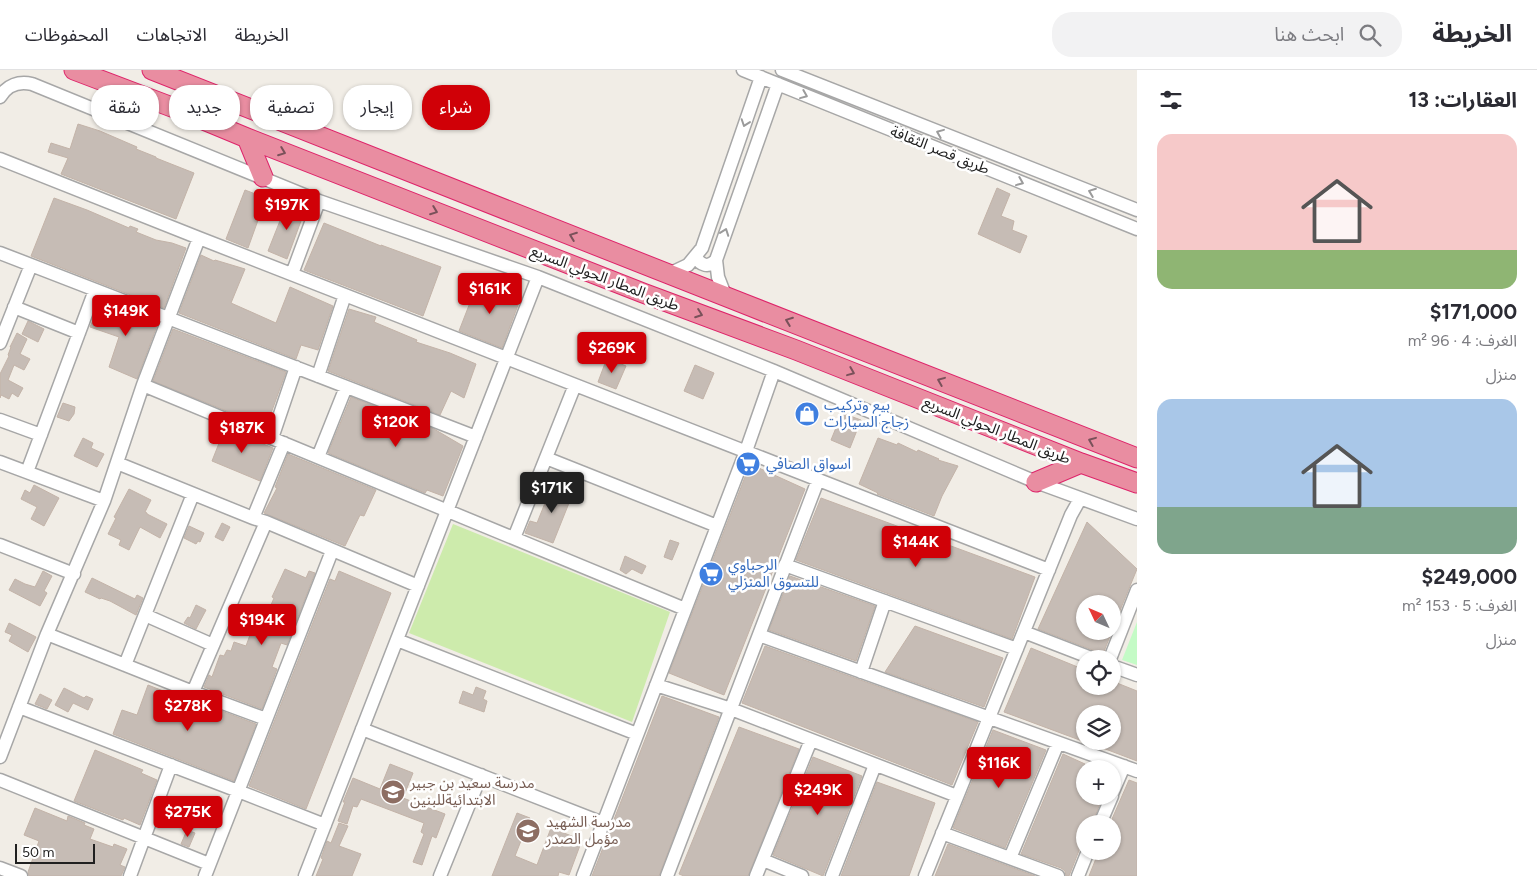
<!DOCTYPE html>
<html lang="ar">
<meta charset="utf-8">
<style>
body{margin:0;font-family:Figtree,"Noto Sans Arabic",sans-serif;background:#f2f2f3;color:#2b2b33;direction:rtl;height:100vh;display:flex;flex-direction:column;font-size:19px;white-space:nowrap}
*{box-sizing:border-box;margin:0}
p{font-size:16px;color:#7c7c81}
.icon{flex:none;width:28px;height:28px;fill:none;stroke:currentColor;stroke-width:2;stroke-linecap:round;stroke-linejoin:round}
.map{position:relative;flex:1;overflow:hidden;direction:ltr}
.drawer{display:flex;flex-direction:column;background:#fff;width:400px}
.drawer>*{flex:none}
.guide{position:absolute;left:15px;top:15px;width:475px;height:45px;direction:rtl;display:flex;gap:10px}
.needle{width:32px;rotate:314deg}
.controls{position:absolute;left:1076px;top:525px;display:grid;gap:10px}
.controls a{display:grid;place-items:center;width:45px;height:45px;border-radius:50%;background:#fff;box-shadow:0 1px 4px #0004;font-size:25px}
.scale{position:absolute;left:15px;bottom:12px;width:80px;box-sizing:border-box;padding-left:5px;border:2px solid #202020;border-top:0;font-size:14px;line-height:18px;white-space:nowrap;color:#202020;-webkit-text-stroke:4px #fff;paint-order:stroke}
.price{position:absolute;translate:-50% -42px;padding:0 11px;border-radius:5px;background:#d00007;color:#fff;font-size:16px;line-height:32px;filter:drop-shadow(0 1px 2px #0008)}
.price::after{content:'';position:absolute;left:50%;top:30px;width:15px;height:11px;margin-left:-8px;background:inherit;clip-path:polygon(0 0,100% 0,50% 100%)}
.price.selected{background:#222;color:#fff}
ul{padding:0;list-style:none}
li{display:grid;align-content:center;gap:10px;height:265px;padding:0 20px}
li span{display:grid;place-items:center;height:155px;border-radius:15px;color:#555}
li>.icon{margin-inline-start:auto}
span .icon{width:90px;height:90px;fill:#fffc;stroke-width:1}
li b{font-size:21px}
h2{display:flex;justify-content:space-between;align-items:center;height:60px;padding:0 20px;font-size:21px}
.tag{padding:0 18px;border-radius:20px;background:#fff;box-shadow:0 1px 4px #0004;font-size:18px;line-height:45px}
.tag.selected{background:#d00007;color:#fff}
header{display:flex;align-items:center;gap:30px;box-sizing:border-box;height:70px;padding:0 25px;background:#fff;border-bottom:1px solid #e1e1e2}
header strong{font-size:24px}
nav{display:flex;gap:28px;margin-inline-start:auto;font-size:18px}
.search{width:350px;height:45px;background:#f2f2f3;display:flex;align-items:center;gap:12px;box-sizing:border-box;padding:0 18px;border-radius:20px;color:#7c7c81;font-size:19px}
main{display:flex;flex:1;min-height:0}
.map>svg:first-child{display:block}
</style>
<header>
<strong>الخريطة</strong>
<div class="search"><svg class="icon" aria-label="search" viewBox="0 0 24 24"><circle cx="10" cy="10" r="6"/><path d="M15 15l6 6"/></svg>ابحث هنا</div>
<nav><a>الخريطة</a><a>الاتجاهات</a><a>المحفوظات</a></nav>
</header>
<main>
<section class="drawer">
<h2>العقارات: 13<svg class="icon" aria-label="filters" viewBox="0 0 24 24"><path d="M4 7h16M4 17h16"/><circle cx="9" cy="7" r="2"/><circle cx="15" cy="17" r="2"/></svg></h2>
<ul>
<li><span style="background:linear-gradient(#f6c9c9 75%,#8fb573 0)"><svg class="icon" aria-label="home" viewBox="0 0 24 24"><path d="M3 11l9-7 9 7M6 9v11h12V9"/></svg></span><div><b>$171,000</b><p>الغرف: 4 · 96 m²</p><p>منزل</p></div></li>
<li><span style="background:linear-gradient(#a9c7e8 70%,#7fa58c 0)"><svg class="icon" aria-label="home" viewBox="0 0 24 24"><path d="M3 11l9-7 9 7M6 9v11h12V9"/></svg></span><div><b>$249,000</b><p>الغرف: 5 · 153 m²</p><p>منزل</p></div></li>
</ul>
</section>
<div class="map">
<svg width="1137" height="806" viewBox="0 0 1137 806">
<rect width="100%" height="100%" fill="#f1ede6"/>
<!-- grass -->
<path fill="#cdebac" d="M453 454 670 542 632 652 409 563Z"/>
<!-- park -->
<path fill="#c4fbc6" d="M1137 552V595L1122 590Z"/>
<!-- building -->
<path fill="#c6bcb5" stroke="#c3b3a8" d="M78 54 100 61 137 77 136 79 156 87V88L194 103 176 149 61 104 68 88 48 82 51 73 70 79Z
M997 118 1010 124 1001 146 1014 151 1012 160 1027 166 1020 183 978 164Z
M245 120 266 128 248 178 226 169Z
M54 128 87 140 129 158 130 156 138 159 136 162 156 170 172 173 186 178 164 238 31 186Z
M287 133 305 140 287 189 268 181Z
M324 153 381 176V175L441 197 423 246 304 200Z
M201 185 214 191 215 190 245 199 231 233 276 253 290 217 333 236 318 280 301 275 296 289 179 243Z
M478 212 521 227 502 278 459 261Z
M101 231 158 253 137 309 109 297 119 267 90 257Z
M349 239 376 247 374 252 417 270 416 272 450 283 476 294 464 328 451 321 440 345 328 301Z
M28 251 44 259 38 272 22 264Z
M173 259 286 302 266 357 153 311Z
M17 263 27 269 20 284 30 289 24 300 14 295 8 310 23 318 18 327 12 323 9 329 1 325 0 328V304L9 286 8 285 11 277H10Z
M607 288 626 296 616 319 598 312Z
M695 295 714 303 703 329 684 321Z
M351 327 434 359 463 376 443 426 427 420 425 423 328 383Z
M63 333 75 337 74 344 69 351 57 347Z
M842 343 861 350 850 378 831 370Z
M225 358 273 378 260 411 212 391Z
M83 368 93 373 91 378 104 384 97 397 74 386Z
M878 368 897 375 898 373 917 382 918 380 939 389 938 390 958 396 942 426 934 446 877 424 878 423 859 414Z
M288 384 376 420 364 446 360 445 345 476 264 443 277 418 275 417Z
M750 394 805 419 724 625 669 603Z
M553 413 566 417 567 415 575 418 553 473 525 463 530 451 537 453Z
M34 415 59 428 44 456 31 449 37 437 21 429 25 420 30 423Z
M129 419 151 430 145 442 147 443V444L167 454 160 468 140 457 129 480 119 475 121 470 108 464 116 448 114 447Z
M821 428 1035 507 1012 569 796 490Z
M1087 452 1137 499 1112 560V534H1085V561H1112L1103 584 1038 559Z
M222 453 230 457 223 471 215 467Z
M189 456 204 463 200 472 198 471 196 474 184 468Z
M670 470 679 473 672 490 664 487Z
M625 486 646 496 642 504 632 499 626 504 620 500Z
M285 499 306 508 309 501 315 503 287 575 281 573 272 597 277 599 262 639 204 617 209 605 212 607 220 585 224 586 227 580 231 581 234 572 246 576 254 554 261 558 274 528 272 527Z
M43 501 52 506 44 521 47 523 40 536 9 520 15 509 25 514 35 517Z
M339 501 391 523 306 739 249 716 330 509 335 511Z
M790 506 875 536 856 591 769 560Z
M92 508 135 529 137 525 143 528 136 545 110 531 101 528 100 529 85 522Z
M196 535 206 540 196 559 184 553 188 547 190 548Z
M9 553 36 567 28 582 9 571 12 565 5 562Z
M915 556 1003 588 984 637 885 602Z
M765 576 978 652 952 715 742 633Z
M1031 578 1085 600V616H1112V611L1137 621V691L1087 672 1112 671V644H1085V672L1004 642Z
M148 615 194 633 195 631 256 654 234 711 113 664 122 640 137 645Z
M476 617 486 621 483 629 487 631 484 642 459 633 463 621 473 625Z
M64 618 84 628 86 626 93 629 88 640 73 633 68 642 55 635Z
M40 624 52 630 47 639 35 634Z
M662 626 719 647 659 806H592Z
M739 657 799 679 748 806H684L679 804Z
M993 660 1046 680 1005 778 953 758Z
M95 680 143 700 141 703 157 710 140 755 124 748 123 750 74 731Z
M1063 684 1085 694V726H1103L1092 754H1085V771L1080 778 1069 806H1066L1065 801 1061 798 1021 784Z
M813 687 862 706 823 806 773 785Z
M390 694 413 703 403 728 445 744 436 768 432 766 422 795 413 792 424 764 421 762 424 753 361 729 357 737 353 736 347 754 338 751 345 732H343L353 708 380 719Z
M1129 710 1137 713V806H1089L1099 781H1112V749Z
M877 712 935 733 909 806H841Z
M35 738 67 751 68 746 85 753 84 755 94 759 90 769 113 777 114 774 127 779 120 795 125 797 121 806H29L28 802 39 771 24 765Z
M517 743 530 748 515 786 537 795 551 758 582 770 569 805 559 802 558 806H492Z
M339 753 348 756 339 776 361 784 352 806H316L323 789 321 788 327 771 331 773Z
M187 760 195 763 189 777 181 774Z
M948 774 1035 806H935Z"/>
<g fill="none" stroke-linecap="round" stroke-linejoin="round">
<defs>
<path id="minor" d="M743 0 1137 159
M782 0 1137 140
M0 27C7 15 19 11 32 14L319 131 538 207 774 301 1036 412 1137 449
M0 89 199 168 1049 500
M0 183 476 367
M696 186C700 196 709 198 716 190
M292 204 319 131
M669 204 688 195 702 178 761 7
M725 225 718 207 716 190 778 14
M14 237 79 263
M0 273 31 195
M318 306 345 225
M143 315 685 539
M0 350 41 365
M272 368 296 297
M318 387 346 317
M546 388 717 456
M0 392 104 431
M117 393 253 448 266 452 418 516
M27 402 95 220
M253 448 284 373
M514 468 575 315
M0 475 74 504
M785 495 1017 579
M145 545 213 575
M1024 562 1094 589
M47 564 193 622 266 649
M759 565 1137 701
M397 570 637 664
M1110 589 1137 520
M125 595 193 424
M1112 596 1137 605
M861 602 885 531
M656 615 731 639 957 726
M193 622 266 452
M19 637 238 721 325 755
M362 659 603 753
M0 687 47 564 104 431 143 315 199 168
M0 710 209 794
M1112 724 1124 696
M1100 754 1112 726
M942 763 1058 806
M1010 788 1058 673
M763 790 802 806
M0 798 21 806
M130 806 171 695
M205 806 332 481
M305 806 538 207
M440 806 481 705
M583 806 746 381 774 301
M667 806 818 410
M756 806 811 670
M832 806 875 695
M925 806 1071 445 1080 429
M1078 806 1088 781"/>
<path id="highway" d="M74 0 177 39 247 68 643 223 796 280 1081 393 1137 413
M152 0C479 132 809 258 1137 388
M247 68 263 107
M1036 412 1081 393"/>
</defs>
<!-- minor casing -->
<use href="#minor" stroke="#a7a7a7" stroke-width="15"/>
<!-- highway casing -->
<use href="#highway" stroke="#de246a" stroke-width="21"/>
<!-- minor -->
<use href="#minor" stroke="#fff" stroke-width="12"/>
<!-- highway -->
<use href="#highway" stroke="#e98da1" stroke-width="19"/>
</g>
<!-- one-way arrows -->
<defs><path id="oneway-chevron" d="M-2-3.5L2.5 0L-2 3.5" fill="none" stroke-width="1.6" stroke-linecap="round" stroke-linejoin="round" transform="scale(1.25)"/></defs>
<g stroke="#9b9b9b">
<use href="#oneway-chevron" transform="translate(804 25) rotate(22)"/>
<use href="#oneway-chevron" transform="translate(745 53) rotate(109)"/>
<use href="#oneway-chevron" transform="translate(940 63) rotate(-158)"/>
<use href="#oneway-chevron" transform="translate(1020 112) rotate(22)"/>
<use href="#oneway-chevron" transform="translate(1092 122) rotate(-159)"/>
<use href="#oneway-chevron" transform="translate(725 162) rotate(-70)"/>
</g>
<g stroke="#7a515a">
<use href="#oneway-chevron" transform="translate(282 82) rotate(21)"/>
<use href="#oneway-chevron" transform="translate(434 141) rotate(21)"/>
<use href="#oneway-chevron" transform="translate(573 166) rotate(-159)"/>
<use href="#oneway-chevron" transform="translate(699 244) rotate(20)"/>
<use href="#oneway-chevron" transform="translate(789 251) rotate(-159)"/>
<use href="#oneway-chevron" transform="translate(851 302) rotate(22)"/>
<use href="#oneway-chevron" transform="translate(941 311) rotate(-158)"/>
<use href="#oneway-chevron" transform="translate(1092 371) rotate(-158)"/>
</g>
<!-- icons -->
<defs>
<symbol id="shop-disc" viewBox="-11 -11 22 22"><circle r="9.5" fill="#3f7fe0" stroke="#fff"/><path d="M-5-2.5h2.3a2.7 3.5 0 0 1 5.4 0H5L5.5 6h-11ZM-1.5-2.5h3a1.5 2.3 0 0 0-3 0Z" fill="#fff"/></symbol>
<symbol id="supermarket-disc" viewBox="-11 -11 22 22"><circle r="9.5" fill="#3f7fe0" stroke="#fff"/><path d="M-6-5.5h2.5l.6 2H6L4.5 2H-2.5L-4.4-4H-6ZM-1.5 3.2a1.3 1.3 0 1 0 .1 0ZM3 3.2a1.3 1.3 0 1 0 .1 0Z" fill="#fff"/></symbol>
<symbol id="school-disc" viewBox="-11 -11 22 22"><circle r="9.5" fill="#8d6e63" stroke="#fff"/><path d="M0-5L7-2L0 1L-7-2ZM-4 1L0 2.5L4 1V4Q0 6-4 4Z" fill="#fff"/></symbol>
</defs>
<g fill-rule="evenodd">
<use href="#shop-disc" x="793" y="330" width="28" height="28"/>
<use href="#supermarket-disc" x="734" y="380" width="28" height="28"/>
<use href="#supermarket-disc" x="697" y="490" width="28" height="28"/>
<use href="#school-disc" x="379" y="708" width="28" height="28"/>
<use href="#school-disc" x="514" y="747" width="28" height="28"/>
</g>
<g text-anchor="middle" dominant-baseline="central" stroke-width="5" stroke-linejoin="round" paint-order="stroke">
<!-- street labels -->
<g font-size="15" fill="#202020" stroke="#fff">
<text transform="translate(940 80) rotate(22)">طريق قصر الثقافة</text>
<text transform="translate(605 208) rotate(21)">طريق المطار الحولي السريع</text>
<text transform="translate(997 360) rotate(22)">طريق المطار الحولي السريع</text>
</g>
<!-- shop labels -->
<g font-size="15" fill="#366cbe" stroke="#fff" text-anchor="start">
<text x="824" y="335">بيع وتركيب<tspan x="824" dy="17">زجاج السيارات</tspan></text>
<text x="766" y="394">اسواق الصافي</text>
<text x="728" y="495">الرحباوي<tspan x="728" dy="17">للتسوق المنزلي</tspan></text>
</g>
<!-- education labels -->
<g font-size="15" fill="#785e54" stroke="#fff" text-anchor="start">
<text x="410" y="713">مدرسة سعيد بن جبير<tspan x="410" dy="17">الابتدائيةللبنين</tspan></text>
<text x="546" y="752">مدرسة الشهيد<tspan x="546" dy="17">مؤمل الصدر</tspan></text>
</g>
</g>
</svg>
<div class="controls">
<a><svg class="needle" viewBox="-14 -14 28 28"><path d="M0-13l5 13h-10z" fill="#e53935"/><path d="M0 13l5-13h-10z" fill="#7c7c81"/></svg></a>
<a><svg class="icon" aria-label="locate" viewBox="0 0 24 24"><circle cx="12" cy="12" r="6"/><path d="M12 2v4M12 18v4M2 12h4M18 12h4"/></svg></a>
<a><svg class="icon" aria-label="layers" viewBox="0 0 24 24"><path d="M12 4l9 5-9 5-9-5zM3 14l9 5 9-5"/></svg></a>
<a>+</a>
<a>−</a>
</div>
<div class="scale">50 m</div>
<b class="price" style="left:287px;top:161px">$197K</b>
<b class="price" style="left:490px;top:245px">$161K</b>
<b class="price" style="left:126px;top:267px">$149K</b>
<b class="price" style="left:612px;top:304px">$269K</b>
<b class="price" style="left:396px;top:378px">$120K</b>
<b class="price" style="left:242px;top:384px">$187K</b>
<b class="price selected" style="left:552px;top:444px">$171K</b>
<b class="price" style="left:916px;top:498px">$144K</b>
<b class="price" style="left:262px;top:576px">$194K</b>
<b class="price" style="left:188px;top:662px">$278K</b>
<b class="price" style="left:999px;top:719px">$116K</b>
<b class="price" style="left:818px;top:746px">$249K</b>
<b class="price" style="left:188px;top:768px">$275K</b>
<div class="guide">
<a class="tag selected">شراء</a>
<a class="tag">إيجار</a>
<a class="tag">تصفية</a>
<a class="tag">جديد</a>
<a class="tag">شقة</a>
</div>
</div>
</main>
